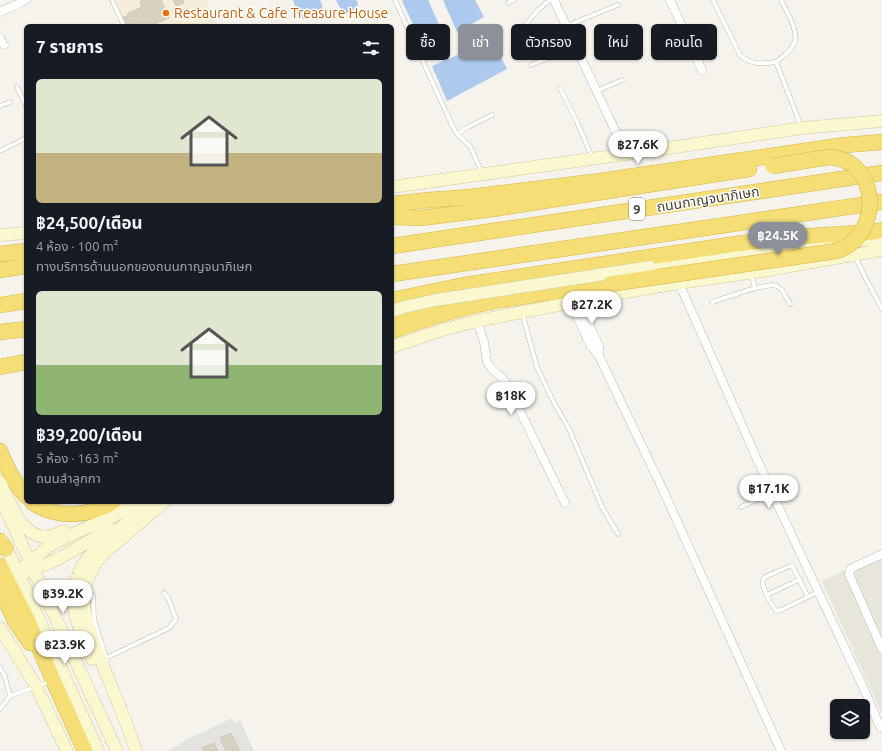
<!DOCTYPE html>
<html lang="th">
<meta charset="utf-8">
<style>
body{margin:0;font-family:Ubuntu,"Noto Sans Thai",sans-serif;background:#20242c;color:#f1f3f6;height:100vh;display:flex;flex-direction:column;font-size:15px;white-space:nowrap}
*{box-sizing:border-box;margin:0}
p{font-size:13px;color:#9ea1a6}
.icon{flex:none;width:22px;height:22px;fill:none;stroke:currentColor;stroke-width:2;stroke-linecap:round;stroke-linejoin:round}
.map{position:relative;flex:1;overflow:hidden}
.drawer{position:absolute;left:24px;top:24px;width:370px;height:480px;display:flex;flex-direction:column;background:#171b24;border-radius:6px;box-shadow:0 1px 3px #0004}
.drawer>*{flex:none}
.hud{position:absolute;left:406px;top:24px;width:380px;height:36px;display:flex;gap:8px}
.tools{position:absolute;left:830px;top:699px;display:grid;gap:8px}
.tools a{display:grid;place-items:center;width:40px;height:40px;border-radius:6px;background:#171b24;box-shadow:0 1px 3px #0004;font-size:20px}
.price{position:absolute;translate:-50% -34px;padding:0 9px;border-radius:14px;background:#fff;color:#222;font-size:13px;line-height:26px;filter:drop-shadow(0 1px 2px #0008)}
.price::after{content:'';position:absolute;left:50%;top:24px;width:12px;height:9px;margin-left:-6px;background:inherit;clip-path:polygon(0 0,100% 0,50% 100%)}
.price.current{background:#8c9099;color:#fff}
ul{padding:0;list-style:none}
li{display:grid;align-content:center;gap:8px;height:212px;padding:0 12px}
li span{display:grid;place-items:center;height:124px;border-radius:6px;color:#555}
li>.icon{margin-inline-start:auto}
span .icon{width:72px;height:72px;fill:#fffc;stroke-width:1}
li b{font-size:17px}
h2{display:flex;justify-content:space-between;align-items:center;height:48px;padding:0 12px;font-size:17px}
.pill{padding:0 14px;border-radius:6px;background:#171b24;box-shadow:0 1px 3px #0004;font-size:14px;line-height:36px}
.pill.current{background:#8c9099;color:#fff}
.map>svg:first-child{display:block}
</style>
<div class="map">
<svg width="882" height="751" viewBox="0 0 882 751">
<rect width="100%" height="100%" fill="#f5f3ec"/>
<!-- residential -->
<path fill="#e8e6da" d="M882 553V714L822 581Z"/>
<!-- commercial -->
<path fill="#f5edd9" d="M114 0H206L218 26H126Z"/>
<!-- parking -->
<path fill="#e4e3df" d="M232 718 234 723 240 720 254 751H168L186 740Z"/>
<!-- water -->
<path fill="#adc9ed" d="M293 0H320L322 5V13L304 19 299 16Z
M336 0H356L358 3 357 8 346 13C341 10 339 6 336 0Z
M403 0H428L445 38 424 47 402 1Z
M443 0H475L484 17 457 32Z
M492 40 507 69 447 101 432 66Z"/>
<!-- building -->
<path fill="#d6d1c1" stroke="#d0cab5" d="M143 0H161L169 18 150 26 144 13 143 14 148 26H129V25L127 26 123 17 128 16 127 14 142 7 140 1Z
M173 0H183L184 3 176 6Z
M231 733 240 751H226L220 738Z
M214 743 218 751H204L202 748Z"/>
<g fill="none" stroke-linecap="round" stroke-linejoin="round">
<defs>
<path id="lane" d="M112 0 124 26
M395 0 452 125 457 134 470 146 482 173
M713 0 740 55C751 65 761 64 776 62L801 126
M508 3 514 0
M527 23 538 10 550 0
M566 26 618 5
M776 62C782 57 793 50 795 41 798 30 786 10 781 0
M531 65 576 47
M17 87 26 106
M560 88 577 122 592 157
M597 91 622 80
M0 106 10 102
M457 134 468 127 492 115
M0 151 26 138
M855 256 864 275 882 309
M751 273 755 288
M712 302 755 288 772 285 777 286 782 290 790 304
M522 313 537 367 552 399 570 431 602 507 618 534
M741 507 772 493
M93 595 94 619 107 661
M767 595 800 579
M808 597 793 567 790 566 765 577C763 580 762 580 763 583 763 590 771 604 776 611L781 610 818 592
M106 658 169 628 176 619 168 598 164 593
M0 668 5 677 10 696
M0 709 10 696 51 681"/>
<path id="street" d="M554 0 626 154
M670 0 702 70
M0 12 26 0
M0 38 4 45
M679 283 772 493 864 689 880 727
M579 302 599 346V356
M571 303 591 347 599 356 663 490 781 751
M477 321 484 342 487 362 491 368 503 379 507 384 565 503
M882 554 852 568 850 570 849 574 882 649"/>
<path id="secondary" d="M392 187 662 149 802 128 882 121
M0 235 26 233
M650 267 765 250 843 240H882
M392 347 442 330 477 321 620 293 679 283 768 270 882 250
M0 482C9 500 21 537 46 537 52 537 58 533 64 531
M0 497 117 751
M3 541 19 575 98 751
M25 566C35 561 40 551 51 545 71 534 93 525 114 516L122 511 133 502
M26 572 33 568 47 564 58 559 110 529
M0 628 36 686 67 751
M92 659C86 644 78 629 75 613 71 591 77 567 94 551 100 545 108 539 115 533 126 523 138 512 149 502
M136 751C127 723 115 695 104 668 96 647 84 622 84 600 84 583 91 568 102 555L164 502"/>
<path id="highway" d="M392 204 429 200 470 197 600 181 845 145 882 142
M392 217 421 218 493 209 749 169
M392 246 882 173
M0 254 26 251
M0 270 26 266
M392 274 882 202
M392 300 464 285 736 244 794 237 874 232 882 230
M0 305 26 301
M392 322 423 307 434 303
M392 331C427 318 463 307 501 300 537 294 573 289 610 284
M0 332 26 329
M0 367 26 362
M0 451C7 468 14 483 26 496
M32 502C56 519 89 517 113 502
M0 541 6 549
M0 566 27 619 53 680 85 751
M0 588 15 621 30 643"/>
</defs>
<!-- lane casing -->
<use href="#lane" stroke="#c0bdae" stroke-width="5"/>
<!-- street casing -->
<use href="#street" stroke="#c0bdae" stroke-width="9"/>
<!-- secondary casing -->
<use href="#secondary" stroke="#d1cb9e" stroke-width="13"/>
<!-- highway casing -->
<use href="#highway" stroke="#d5b646" stroke-width="16"/>
<!-- lane -->
<use href="#lane" stroke="#fff" stroke-width="4"/>
<!-- street -->
<use href="#street" stroke="#fff" stroke-width="8"/>
<!-- secondary -->
<use href="#secondary" stroke="#fbf8cf" stroke-width="12"/>
<!-- highway -->
<use href="#highway" stroke="#f5de76" stroke-width="15"/>
<defs>
<path id="secondary-bridge" d="M392 311 404 307 436 300 650 267"/>
<path id="highway-bridge" d="M610 284 836 251C882 238 882 160 829 157L773 166"/>
</defs>
<!-- secondary-bridge casing -->
<use href="#secondary-bridge" stroke="#d1cb9e" stroke-width="13" stroke-linecap="butt"/>
<!-- highway-bridge casing -->
<use href="#highway-bridge" stroke="#d5b646" stroke-width="16" stroke-linecap="butt"/>
<!-- secondary-bridge -->
<use href="#secondary-bridge" stroke="#fbf8cf" stroke-width="12"/>
<!-- highway-bridge -->
<use href="#highway-bridge" stroke="#f5de76" stroke-width="15"/>
</g>
<!-- markers -->
<circle fill="#e8710a" stroke="#fff" stroke-width="1.5" cx="166" cy="13" r="4"/>
<g text-anchor="middle" dominant-baseline="central" stroke-width="3" stroke-linejoin="round" paint-order="stroke">
<!-- shield labels -->
<rect fill="#fff" stroke="#807d74" stroke-width="1" x="629" y="198" width="16" height="22" rx="3"/>
<g font-size="13" font-weight="bold" fill="#494539">
<text x="637" y="209">9</text>
</g>
<!-- food labels -->
<g font-size="14" fill="#c56008" stroke="#fff" text-anchor="start">
<text x="174" y="13">Restaurant &amp; Cafe Treasure House</text>
</g>
<!-- street labels -->
<g font-size="14" fill="#494539" stroke="#fff">
<text transform="translate(708 199) rotate(-9)">ถนนกาญจนาภิเษก</text>
</g>
</g>
</svg>
<div class="tools">
<a><svg class="icon" aria-label="layers" viewBox="0 0 24 24"><path d="M12 4l9 5-9 5-9-5zM3 14l9 5 9-5"/></svg></a>
</div>
<b class="price" style="left:638px;top:165px">฿27.6K</b>
<b class="price current" style="left:778px;top:256px">฿24.5K</b>
<b class="price" style="left:592px;top:325px">฿27.2K</b>
<b class="price" style="left:511px;top:416px">฿18K</b>
<b class="price" style="left:769px;top:509px">฿17.1K</b>
<b class="price" style="left:63px;top:614px">฿39.2K</b>
<b class="price" style="left:65px;top:665px">฿23.9K</b>
<div class="hud">
<a class="pill">ซื้อ</a>
<a class="pill current">เช่า</a>
<a class="pill">ตัวกรอง</a>
<a class="pill">ใหม่</a>
<a class="pill">คอนโด</a>
</div>
<section class="drawer">
<h2>7 รายการ<svg class="icon" aria-label="filters" viewBox="0 0 24 24"><path d="M4 7h16M4 17h16"/><circle cx="9" cy="7" r="2"/><circle cx="15" cy="17" r="2"/></svg></h2>
<ul>
<li><span style="background:linear-gradient(#dfe7d0 60%,#c2b280 0)"><svg class="icon" aria-label="home" viewBox="0 0 24 24"><path d="M3 11l9-7 9 7M6 9v11h12V9"/></svg></span><div><b>฿24,500/เดือน</b><p>4 ห้อง · 100 m²</p><p>ทางบริการด้านนอกของถนนกาญจนาภิเษก</p></div></li>
<li><span style="background:linear-gradient(#dfe7d0 60%,#8fb573 0)"><svg class="icon" aria-label="home" viewBox="0 0 24 24"><path d="M3 11l9-7 9 7M6 9v11h12V9"/></svg></span><div><b>฿39,200/เดือน</b><p>5 ห้อง · 163 m²</p><p>ถนนลำลูกกา</p></div></li>
</ul>
</section>
</div>
